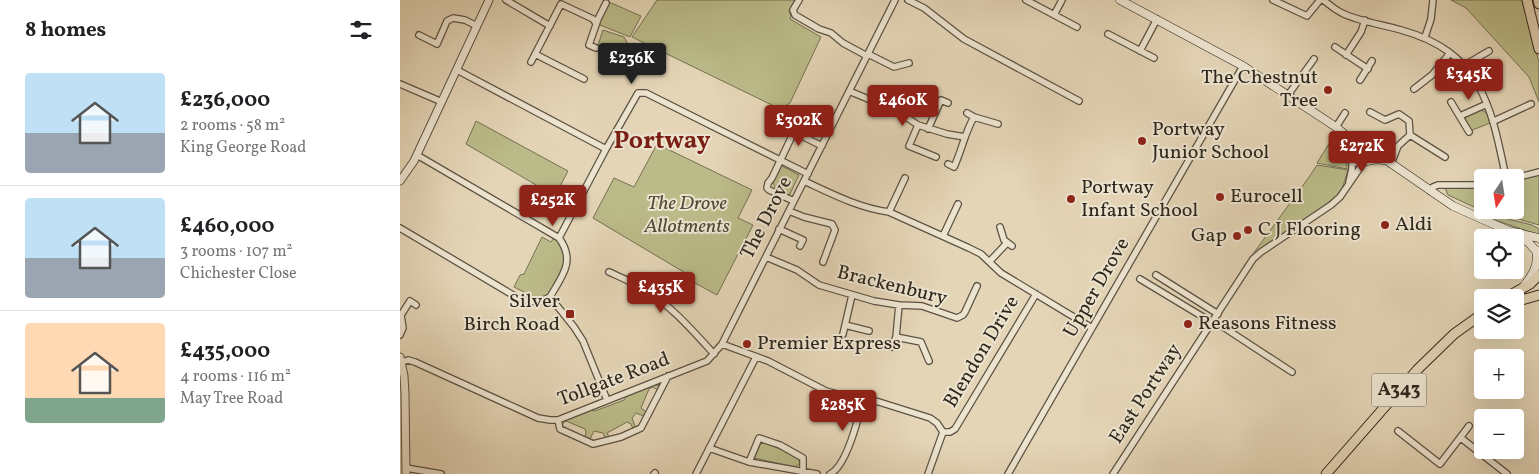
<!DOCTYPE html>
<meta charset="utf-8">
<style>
body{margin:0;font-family:Vollkorn,serif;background:#f2f2f2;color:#202124;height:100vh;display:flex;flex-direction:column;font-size:19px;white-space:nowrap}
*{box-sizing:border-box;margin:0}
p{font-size:16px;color:#757577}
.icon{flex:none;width:28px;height:28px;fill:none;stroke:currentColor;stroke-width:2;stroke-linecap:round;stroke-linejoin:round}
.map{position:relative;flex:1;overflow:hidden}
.drawer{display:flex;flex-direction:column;background:#fff;width:400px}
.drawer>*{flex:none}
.needle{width:32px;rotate:192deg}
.controls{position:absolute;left:1074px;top:169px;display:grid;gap:10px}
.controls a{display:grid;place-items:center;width:50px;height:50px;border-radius:5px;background:#fff;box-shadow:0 5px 20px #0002;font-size:25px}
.price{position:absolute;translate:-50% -42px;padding:0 11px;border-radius:5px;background:#8f2418;color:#fff;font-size:16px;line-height:32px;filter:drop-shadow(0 1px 2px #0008)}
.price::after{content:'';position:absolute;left:50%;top:30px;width:15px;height:11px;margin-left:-8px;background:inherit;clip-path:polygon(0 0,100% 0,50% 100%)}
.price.active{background:#222;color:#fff}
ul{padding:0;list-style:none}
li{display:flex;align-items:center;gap:15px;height:125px;padding:0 25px}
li+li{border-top:1px solid #e0e0e0}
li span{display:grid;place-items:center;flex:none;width:140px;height:100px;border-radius:5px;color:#555}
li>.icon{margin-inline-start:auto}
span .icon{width:60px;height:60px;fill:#fffc;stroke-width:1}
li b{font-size:21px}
h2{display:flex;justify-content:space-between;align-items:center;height:60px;padding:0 25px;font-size:21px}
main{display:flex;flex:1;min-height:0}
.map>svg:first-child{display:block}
</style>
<main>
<section class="drawer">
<h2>8 homes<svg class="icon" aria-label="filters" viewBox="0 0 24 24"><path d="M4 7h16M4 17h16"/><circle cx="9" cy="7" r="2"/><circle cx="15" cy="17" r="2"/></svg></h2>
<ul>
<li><span style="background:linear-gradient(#bfe0f5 60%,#9aa5b1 0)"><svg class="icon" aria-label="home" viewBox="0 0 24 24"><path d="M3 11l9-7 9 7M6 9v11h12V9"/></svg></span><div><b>£236,000</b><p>2 rooms · 58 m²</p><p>King George Road</p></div></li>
<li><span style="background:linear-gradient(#bfe0f5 60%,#9aa5b1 0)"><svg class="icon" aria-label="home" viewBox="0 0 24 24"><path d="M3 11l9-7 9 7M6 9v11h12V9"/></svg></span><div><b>£460,000</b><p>3 rooms · 107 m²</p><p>Chichester Close</p></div></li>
<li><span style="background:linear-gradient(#ffd9b3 75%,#7fa58c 0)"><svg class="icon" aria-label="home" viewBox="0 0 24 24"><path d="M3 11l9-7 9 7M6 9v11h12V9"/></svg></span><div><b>£435,000</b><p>4 rooms · 116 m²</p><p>May Tree Road</p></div></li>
</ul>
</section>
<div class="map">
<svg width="1139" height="474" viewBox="0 0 1139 474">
<rect width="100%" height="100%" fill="#e4d5b6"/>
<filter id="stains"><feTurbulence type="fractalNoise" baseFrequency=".004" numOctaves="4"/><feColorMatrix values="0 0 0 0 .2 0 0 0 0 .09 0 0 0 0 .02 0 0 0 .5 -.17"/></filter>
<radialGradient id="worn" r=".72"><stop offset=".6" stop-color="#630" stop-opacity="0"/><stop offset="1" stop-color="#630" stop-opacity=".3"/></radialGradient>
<!-- green -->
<path fill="#bbbb89" stroke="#747153" d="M257 0H395L389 11 391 16 390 19 421 37 390 103 382 108 376 107 232 37Z
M1051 0H1122L1139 62V102L1129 77 1066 8Z
M209 2 241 16 230 37 200 25 199 20Z
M203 30 224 37 237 61 224 54 221 60 205 53 206 49 198 45Z
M1079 109 1087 113 1090 123 1070 131 1065 118Z
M76 121 168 171 155 196 66 144Z
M935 134C943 142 947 157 947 169L917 163Z
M257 144 352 190 338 218 353 225 317 295 293 282 287 274 193 218 214 178 234 187Z
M380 165 399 175 389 196C369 187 371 184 380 165Z
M917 165 948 170 942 189 934 199 858 251 845 265 909 177Z
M1139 175V225L1087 210H1115V181Z
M1045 188H1082V209L1074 207 1048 195Z
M1080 212 1132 225 1139 229V235L1086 217Z
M142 237 151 242 154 238C172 252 164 268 155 284 152 289 150 294 145 297 137 301 130 299 122 297L124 292 114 287 120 275 124 274Z
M254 384 259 386V391L253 387 249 389 241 408 248 413 246 417 236 413 232 418 236 429H233L231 424 227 422 207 433 210 439 206 440 203 433 194 431 189 441 184 439 186 433 185 429 166 421 163 423 162 428 161 422 162 421 189 410 195 411 224 400 228 395Z
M362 441 397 457 400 463 395 467 354 458Z"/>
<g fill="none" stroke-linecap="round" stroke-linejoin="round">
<defs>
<path id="minor" d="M106 0 150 26
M399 0 393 10 395 15 419 29 431 33 443 43 467 56
M508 0 524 8 564 39 679 101
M626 0 677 27
M873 0 907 16 920 0
M923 0C929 4 935 10 942 13 957 21 984 25 1001 30 1081 52 1091 105 1106 178
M654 15 662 0
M708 34 754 58
M19 35 37 44 47 21 53 18 65 20 77 26
M1025 37 1031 19 1033 0
M935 47 968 69
M196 48 189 45 198 19 206 3
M740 51 757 19
M135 54 184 79
M468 54 494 67 509 63
M946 55 961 32 965 20
M131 62 161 4 193 19 196 23
M1065 65 1089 51
M57 70 206 149
M960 80 972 61
M0 84 42 102
M1014 89 1032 75 1050 53
M449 91 497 111 518 125 547 134 565 137
M888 95 914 59
M1051 102 1069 132
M970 112 985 120 999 114 1009 121 1010 135 1045 157
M567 113 574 117
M1060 116 1087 104
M1094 121 1131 104
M518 125 509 146 536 157
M936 127 945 113
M528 129 541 100 548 103
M17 155 159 238
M548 164 554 167C562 150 565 132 574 117L598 124
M991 164 998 146 1010 135
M1115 178 1139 172
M404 181C432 194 459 208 489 212L569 248 581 254 601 273 692 328
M949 182 952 169V159
M1030 191 1033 187 1038 185H1082
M394 201 369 190 367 188 368 183 372 178 392 136 398 134 422 146
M389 211 404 217 432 224 435 230 423 262
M489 212 505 178
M600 227 604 240 612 246
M0 228 118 298C129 303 139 303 150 297
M379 229 403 240 400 246
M543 236 558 204
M366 257 397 270 419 285 474 301 499 305 522 306 557 318 563 315 565 312 577 286
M590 261 607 243
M209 272C220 277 230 281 240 287 269 303 292 330 314 354
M756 275 818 314
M740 279 813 323
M150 297C162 276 176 261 159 238L206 149 238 93H246L408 174
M150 297 174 327 183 341 207 400
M814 321 892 372
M445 325 469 331
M443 334 452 295
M0 335 3 328 1 315 10 301 16 305
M496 337 521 342 529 361
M322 344 368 361 426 391 441 395 479 402 530 418 537 423 543 432
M492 347 496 337 499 305
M2 362 8 360 15 362 138 418 150 420H158L307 361 322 344 495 0
M158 420 160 429 193 444 221 437 241 428 268 376
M998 431 1040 464 1069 426
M1061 438 1107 474
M309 448 349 462 417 474
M349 462 359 438 380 445 403 458V472
M6 468 41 474
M254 474 255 473
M296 474 356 357
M430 474C447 466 459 416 463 399
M528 474 543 432H550L555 429 636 294
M608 474 843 66
M713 474 853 259 861 252 931 205 940 197 964 162"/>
<path id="tertiary" d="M0 181 14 161 89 0
M0 357 4 376 5 394 6 474"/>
<path id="secondary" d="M720 0 843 66 936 127 951 140 976 153 1053 206 1109 231 1139 238
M940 132 953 161C963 165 972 157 983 160
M1118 237 1128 242 1138 253
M1124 286C1133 274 1139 266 1136 250"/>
<path id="primary" d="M1105 298 1130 284 1139 275
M1115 302 1139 295
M926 474 1017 370 1054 334 1082 314"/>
<path id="trunk" d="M1127 0 1139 49
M1138 0 1139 4"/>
</defs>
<!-- minor casing -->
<use href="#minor" stroke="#5c5243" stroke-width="8"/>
<!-- tertiary casing -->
<use href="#tertiary" stroke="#5c5243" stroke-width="9"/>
<!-- secondary casing -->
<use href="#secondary" stroke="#2e271d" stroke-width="9"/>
<!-- primary casing -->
<use href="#primary" stroke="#2e271d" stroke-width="11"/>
<!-- trunk casing -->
<use href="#trunk" stroke="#2e271d" stroke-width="11"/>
<!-- minor -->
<use href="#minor" stroke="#ede4d0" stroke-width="5.5"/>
<!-- tertiary -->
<use href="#tertiary" stroke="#ede4d0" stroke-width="7"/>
<!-- secondary -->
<use href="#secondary" stroke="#ede4d0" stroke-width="8"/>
<!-- primary -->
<use href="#primary" stroke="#e4d5b6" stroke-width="9"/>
<!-- trunk -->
<use href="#trunk" stroke="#e4d5b6" stroke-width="9"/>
</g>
<!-- markers -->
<g fill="#8f2418" stroke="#ede4d0" stroke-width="2">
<circle cx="928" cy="90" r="5"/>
<circle cx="742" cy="141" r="5"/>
<circle cx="820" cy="197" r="5"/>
<circle cx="671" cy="199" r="5"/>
<circle cx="985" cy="225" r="5"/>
<circle cx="848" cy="230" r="5"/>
<circle cx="837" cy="236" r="5"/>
<rect x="165" y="309" width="10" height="10" rx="2.5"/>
<circle cx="788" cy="324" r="5"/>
<circle cx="347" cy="344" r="5"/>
</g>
<g text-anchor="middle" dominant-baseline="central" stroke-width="4" stroke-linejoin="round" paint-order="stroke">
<!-- shield labels -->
<rect fill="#ede4d0" stroke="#676053" stroke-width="1" x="971.5" y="373.5" width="55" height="33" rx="4"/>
<g font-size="19" font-weight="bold" fill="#2e271d">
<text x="999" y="390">A343</text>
</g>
<!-- poi labels -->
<g font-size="20" fill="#2e271d" stroke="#ede4d0" text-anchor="start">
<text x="918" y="78" text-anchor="end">The Chestnut<tspan x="918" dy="23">Tree</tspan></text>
<text x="752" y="130">Portway<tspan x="752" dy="23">Junior School</tspan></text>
<text x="681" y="188">Portway<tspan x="681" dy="23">Infant School</tspan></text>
<text x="830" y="197">Eurocell</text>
<text x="995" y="225">Aldi</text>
<text x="858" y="230">C J Flooring</text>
<text x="827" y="236" text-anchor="end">Gap</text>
<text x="160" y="302" text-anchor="end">Silver<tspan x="160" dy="23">Birch Road</tspan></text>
<text x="798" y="324">Reasons Fitness</text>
<text x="357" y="344">Premier Express</text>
</g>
<!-- park labels -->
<g font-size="20" font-style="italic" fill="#514c38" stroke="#ede4d0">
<text x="287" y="204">The Drove<tspan x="287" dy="23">Allotments</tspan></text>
</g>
<!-- street labels -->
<g font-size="20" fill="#2e271d" stroke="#ede4d0">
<text transform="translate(367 218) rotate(-63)">The Drove</text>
<text transform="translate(492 286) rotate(14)">Brackenbury</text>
<text transform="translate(697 288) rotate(-60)">Upper Drove</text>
<text transform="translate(582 352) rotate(-59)">Blendon Drive</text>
<text transform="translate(214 380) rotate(-21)">Tollgate Road</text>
<text transform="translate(746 394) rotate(-57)">East Portway</text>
</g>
<!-- district labels -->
<g font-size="25" font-weight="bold" fill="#7a1f14" stroke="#ede4d0">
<text x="262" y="141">Portway</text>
</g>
</g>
<rect width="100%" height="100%" filter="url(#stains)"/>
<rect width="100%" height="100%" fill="url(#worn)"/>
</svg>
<div class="controls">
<a><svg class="needle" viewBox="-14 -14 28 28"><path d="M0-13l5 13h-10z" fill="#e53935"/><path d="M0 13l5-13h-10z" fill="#757577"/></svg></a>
<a><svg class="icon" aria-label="locate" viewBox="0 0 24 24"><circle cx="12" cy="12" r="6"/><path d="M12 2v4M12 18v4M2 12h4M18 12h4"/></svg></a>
<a><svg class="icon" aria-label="layers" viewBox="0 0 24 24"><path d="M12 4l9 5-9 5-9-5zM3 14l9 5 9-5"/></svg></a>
<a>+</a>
<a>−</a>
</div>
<b class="price active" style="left:232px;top:85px">£236K</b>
<b class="price" style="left:1069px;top:101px">£345K</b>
<b class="price" style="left:503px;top:127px">£460K</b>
<b class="price" style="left:399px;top:147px">£302K</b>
<b class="price" style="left:962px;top:173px">£272K</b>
<b class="price" style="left:153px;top:227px">£252K</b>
<b class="price" style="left:261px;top:314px">£435K</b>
<b class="price" style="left:443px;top:432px">£285K</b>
</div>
</main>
